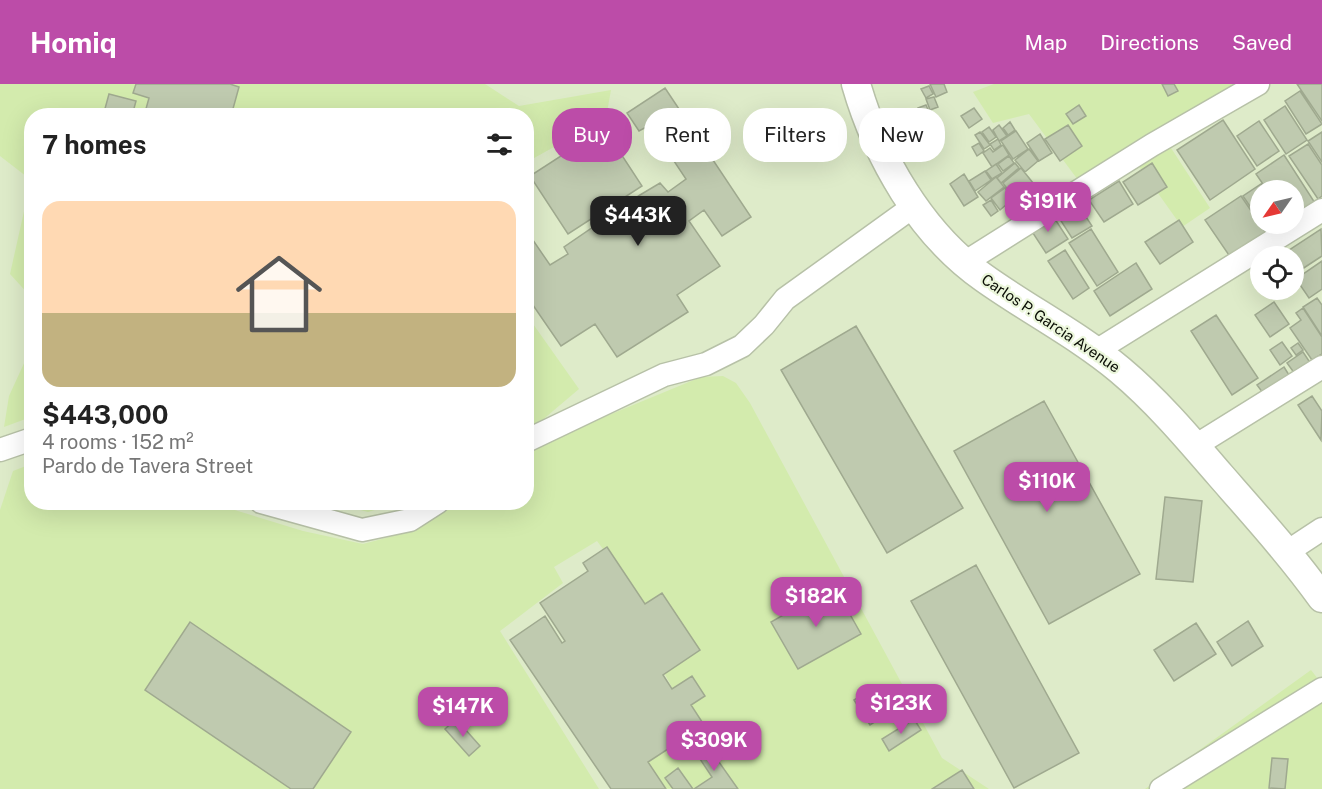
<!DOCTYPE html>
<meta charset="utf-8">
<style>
body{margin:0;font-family:"Public Sans",sans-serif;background:#f2f2f2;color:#222;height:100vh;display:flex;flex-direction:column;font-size:22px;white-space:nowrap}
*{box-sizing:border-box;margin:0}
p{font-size:20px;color:#767676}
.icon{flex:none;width:33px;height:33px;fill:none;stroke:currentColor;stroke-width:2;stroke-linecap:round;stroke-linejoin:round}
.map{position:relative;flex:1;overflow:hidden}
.details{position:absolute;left:24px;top:24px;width:510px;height:402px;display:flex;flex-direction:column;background:#fff;border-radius:24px;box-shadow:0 6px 24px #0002}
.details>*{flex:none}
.top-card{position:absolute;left:552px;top:24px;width:570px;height:54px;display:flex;gap:12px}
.needle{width:39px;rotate:236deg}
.controls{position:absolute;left:1250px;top:96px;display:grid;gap:12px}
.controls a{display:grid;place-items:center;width:54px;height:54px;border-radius:50%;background:#fff;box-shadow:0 6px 24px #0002;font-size:30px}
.price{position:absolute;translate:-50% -51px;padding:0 14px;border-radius:12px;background:#bc4ca8;color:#fff;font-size:20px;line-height:39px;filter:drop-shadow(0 2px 3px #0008)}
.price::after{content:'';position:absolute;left:50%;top:36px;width:18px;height:14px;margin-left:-9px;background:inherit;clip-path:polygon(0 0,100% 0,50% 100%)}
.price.active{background:#222;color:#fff}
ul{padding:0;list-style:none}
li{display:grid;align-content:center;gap:12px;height:318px;padding:0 18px}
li+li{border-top:2px solid #e0e0e0}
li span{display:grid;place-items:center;height:186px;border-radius:18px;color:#555}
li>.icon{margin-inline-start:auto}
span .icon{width:108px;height:108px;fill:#fffc;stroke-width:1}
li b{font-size:26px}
h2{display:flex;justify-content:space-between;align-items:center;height:72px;padding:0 18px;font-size:26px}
.tag{padding:0 21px;border-radius:24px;background:#fff;box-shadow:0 6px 24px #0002;font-size:21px;line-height:54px}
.tag.active{background:#bc4ca8;color:#fff}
header{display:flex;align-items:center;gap:36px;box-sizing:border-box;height:84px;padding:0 30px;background:#bc4ca8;color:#fff}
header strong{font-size:28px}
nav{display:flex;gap:33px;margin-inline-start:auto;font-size:21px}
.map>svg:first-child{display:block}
</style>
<header>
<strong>Homiq</strong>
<nav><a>Map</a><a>Directions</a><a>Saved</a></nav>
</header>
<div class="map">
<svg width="1322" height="705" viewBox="0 0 1322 705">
<rect width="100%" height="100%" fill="#ebf6db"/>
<!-- built -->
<path fill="#deebc9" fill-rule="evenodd" d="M0 0H1322V705H0ZM32 32H526V418H32ZM1260 106H1293V140H1260ZM1260 172H1293V206H1260Z"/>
<!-- green -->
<path fill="#d3ebad" d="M0 0H485L519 22 611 6 606 34 527 78 526 32H32L31 213 10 190 31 96 0 72Z
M994 0H1237L1248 18 1171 64 1210 124 1182 143 1128 67 1078 96 1029 30 993 39 973 8Z
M526 230 579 305 540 338 526 345Z
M31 264V333L4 343 9 312Z
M723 292 736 299 750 319 942 674 989 705H658L641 676 692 641 660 581 678 566 597 457 554 483 563 499 500 547 599 705H0V426L13 387 31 380 32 418 212 419 303 447 363 460 393 452 427 436 451 419 526 418 527 365 536 358 592 338 701 293Z
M333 419H399L368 428Z
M1311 586 1322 600V705H1145Z"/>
<!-- building -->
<path fill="#bfcaaf" stroke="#9fa98f" stroke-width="1.5" d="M136 0H230L239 3 231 32H144L149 14 133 9Z
M930 0H944L947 8 936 13Z
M1162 0H1174L1178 7 1168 12Z
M1297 0H1322V37Z
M929 2 933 10 926 14 921 5Z
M665 4 751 133 722 152 704 126 689 137 720 182 677 211 688 228 617 273 595 240 561 262 526 211V146L550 181 568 170 564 163 640 111 660 99 668 108 686 95 650 41 639 47 627 29Z
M1300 7 1322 40 1306 50 1285 17Z
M109 10 136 17 132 32H103Z
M934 13 938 23 930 26 926 15Z
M926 21 929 28 921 31 918 24Z
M1079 21 1086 32 1073 40 1066 30Z
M1285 22 1307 56 1286 70 1264 36Z
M974 24 982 35 969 44 961 32Z
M1223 36 1255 85 1210 116 1177 66Z
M1259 37 1279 67 1257 82 1237 52Z
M1010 38 1015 46 1008 51 1003 44Z
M999 41 1007 52 999 57 993 46Z
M1068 41 1082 62 1060 77 1045 55Z
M989 43 996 53 989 58 982 48Z
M604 44 642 102 568 150 530 92Z
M1016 47 1028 65 1013 75 1001 57Z
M980 48 990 61 984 65 975 51Z
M1322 48V78L1308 57Z
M1040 50 1052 69 1039 77 1027 59Z
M998 55 1001 61 994 66 990 60Z
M979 59 984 67 977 72 972 63Z
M1308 60 1322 81V112L1318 115 1289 72Z
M1003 61 1009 71 992 83 983 69 990 64 993 68Z
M1029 65 1038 77 1025 88 1015 76Z
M1284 71 1315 119 1293 134V106H1267L1256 90Z
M1009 72 1014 79 1003 87 998 80Z
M1015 79 1019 84 1001 99 997 94Z
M1152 79 1167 103 1138 121 1123 98Z
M996 80 1002 89 992 95 986 87Z
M1021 84 1033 99 1014 114 1003 99Z
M985 87 991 96 975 107 969 97Z
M964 90 978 113 964 122 950 100Z
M996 93 1004 103 986 117 978 108Z
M1119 97 1133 120 1104 138 1089 116Z
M1261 100 1266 106H1260V137L1243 112Z
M1005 104 1013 115 1000 126 991 114Z
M1241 112 1269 153 1233 177 1205 136Z
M1073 113 1092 142 1072 154 1054 126Z
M991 116 998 127 991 132 983 121Z
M1051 129 1068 155 1046 169 1029 143Z
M1179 136 1193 158 1160 180 1145 158Z
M1091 145 1118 188 1097 202 1069 159Z
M1321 145 1322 172 1293 191V172H1280Z
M1065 166 1089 204 1073 215 1048 177Z
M1322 177V205L1309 214 1296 195Z
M1136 179 1152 205 1110 232 1094 207Z
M1317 214 1322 221V252L1303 223Z
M1274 218 1289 240 1270 253 1255 231Z
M1303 224 1322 253V270L1312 276 1290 244 1301 236 1296 229Z
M1216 231 1258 294 1232 311 1191 247Z
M856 242 963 424 887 469 781 286Z
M1282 258 1292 272 1280 281 1270 266Z
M1298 259 1303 266 1296 271 1291 264Z
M1303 268 1311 280 1295 290 1287 279Z
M1284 283 1289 291 1263 309 1257 301Z
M1312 312 1322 327 1321 356 1298 321Z
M1044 317 1140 490 1049 540 954 367Z
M1165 413 1202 417 1193 498 1156 495Z
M607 463 645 520 662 509 700 566 663 591 672 605 692 592 705 612 691 621 708 647 678 667 674 661 648 678 666 705H611L510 556 545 532 562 559 565 557 540 519 588 487 583 479Z
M976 481 1079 669 1014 704 911 517Z
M834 502 861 550 798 585 771 538Z
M1248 537 1263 562 1232 582 1217 558Z
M190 538 351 648 313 705H291L145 606Z
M1196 539 1216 570 1174 597 1154 566Z
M874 603 890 628 870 641 854 616Z
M456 635 480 662 469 672 445 645Z
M914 635 921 646 889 667 882 655Z
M707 661 738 705H694L712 693 696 669Z
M1272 674 1288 675 1285 705 1269 704Z
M678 684 693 705H673L665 694Z
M962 686 974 705H932Z"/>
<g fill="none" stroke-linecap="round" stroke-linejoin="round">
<defs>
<path id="minor" d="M964 179 1152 61 1258 0
M1096 267 1322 126
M526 357 664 291 706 280 742 262 764 241 785 215 914 122
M1195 362 1322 283
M0 366 32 355
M261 418 362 446 410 436 438 418
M1287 468 1322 445
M1161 705 1322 605"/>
<path id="major" d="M856 0C877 73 921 150 984 194 1029 226 1078 251 1120 286 1157 317 1189 355 1220 391 1255 431 1291 471 1322 514"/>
</defs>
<!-- minor casing -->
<use href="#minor" stroke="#b7c1a7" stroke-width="25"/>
<!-- major casing -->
<use href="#major" stroke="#b7c1a7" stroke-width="31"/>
<!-- minor -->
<use href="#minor" stroke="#fff" stroke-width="22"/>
<!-- major -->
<use href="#major" stroke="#fff" stroke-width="28"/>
</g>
<g text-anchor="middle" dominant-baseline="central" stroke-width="4.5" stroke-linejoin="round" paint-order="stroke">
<!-- street labels -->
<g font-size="15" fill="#0a0d05" stroke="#ebf6db">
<text transform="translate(1051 239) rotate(34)">Carlos P. Garcia Avenue</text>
</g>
</g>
</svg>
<div class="controls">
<a><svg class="needle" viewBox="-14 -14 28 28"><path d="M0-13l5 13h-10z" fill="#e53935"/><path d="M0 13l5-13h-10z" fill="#767676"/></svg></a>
<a><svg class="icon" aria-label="locate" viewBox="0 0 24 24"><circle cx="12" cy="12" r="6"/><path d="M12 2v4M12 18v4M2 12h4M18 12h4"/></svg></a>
</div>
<b class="price" style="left:1048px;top:149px">$191K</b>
<b class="price active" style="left:638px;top:163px">$443K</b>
<b class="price" style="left:1047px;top:429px">$110K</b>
<b class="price" style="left:816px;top:544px">$182K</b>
<b class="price" style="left:901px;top:651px">$123K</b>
<b class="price" style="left:463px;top:654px">$147K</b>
<b class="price" style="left:714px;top:688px">$309K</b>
<div class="top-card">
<a class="tag active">Buy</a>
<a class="tag">Rent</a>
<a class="tag">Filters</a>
<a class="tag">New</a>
</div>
<section class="details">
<h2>7 homes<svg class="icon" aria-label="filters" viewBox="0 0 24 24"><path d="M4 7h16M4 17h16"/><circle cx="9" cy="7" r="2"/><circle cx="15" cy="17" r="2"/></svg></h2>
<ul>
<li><span style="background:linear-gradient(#ffd9b3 60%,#c2b280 0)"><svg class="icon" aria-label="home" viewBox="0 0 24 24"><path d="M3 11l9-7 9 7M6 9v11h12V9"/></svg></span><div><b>$443,000</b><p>4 rooms · 152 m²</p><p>Pardo de Tavera Street</p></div></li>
</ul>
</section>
</div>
